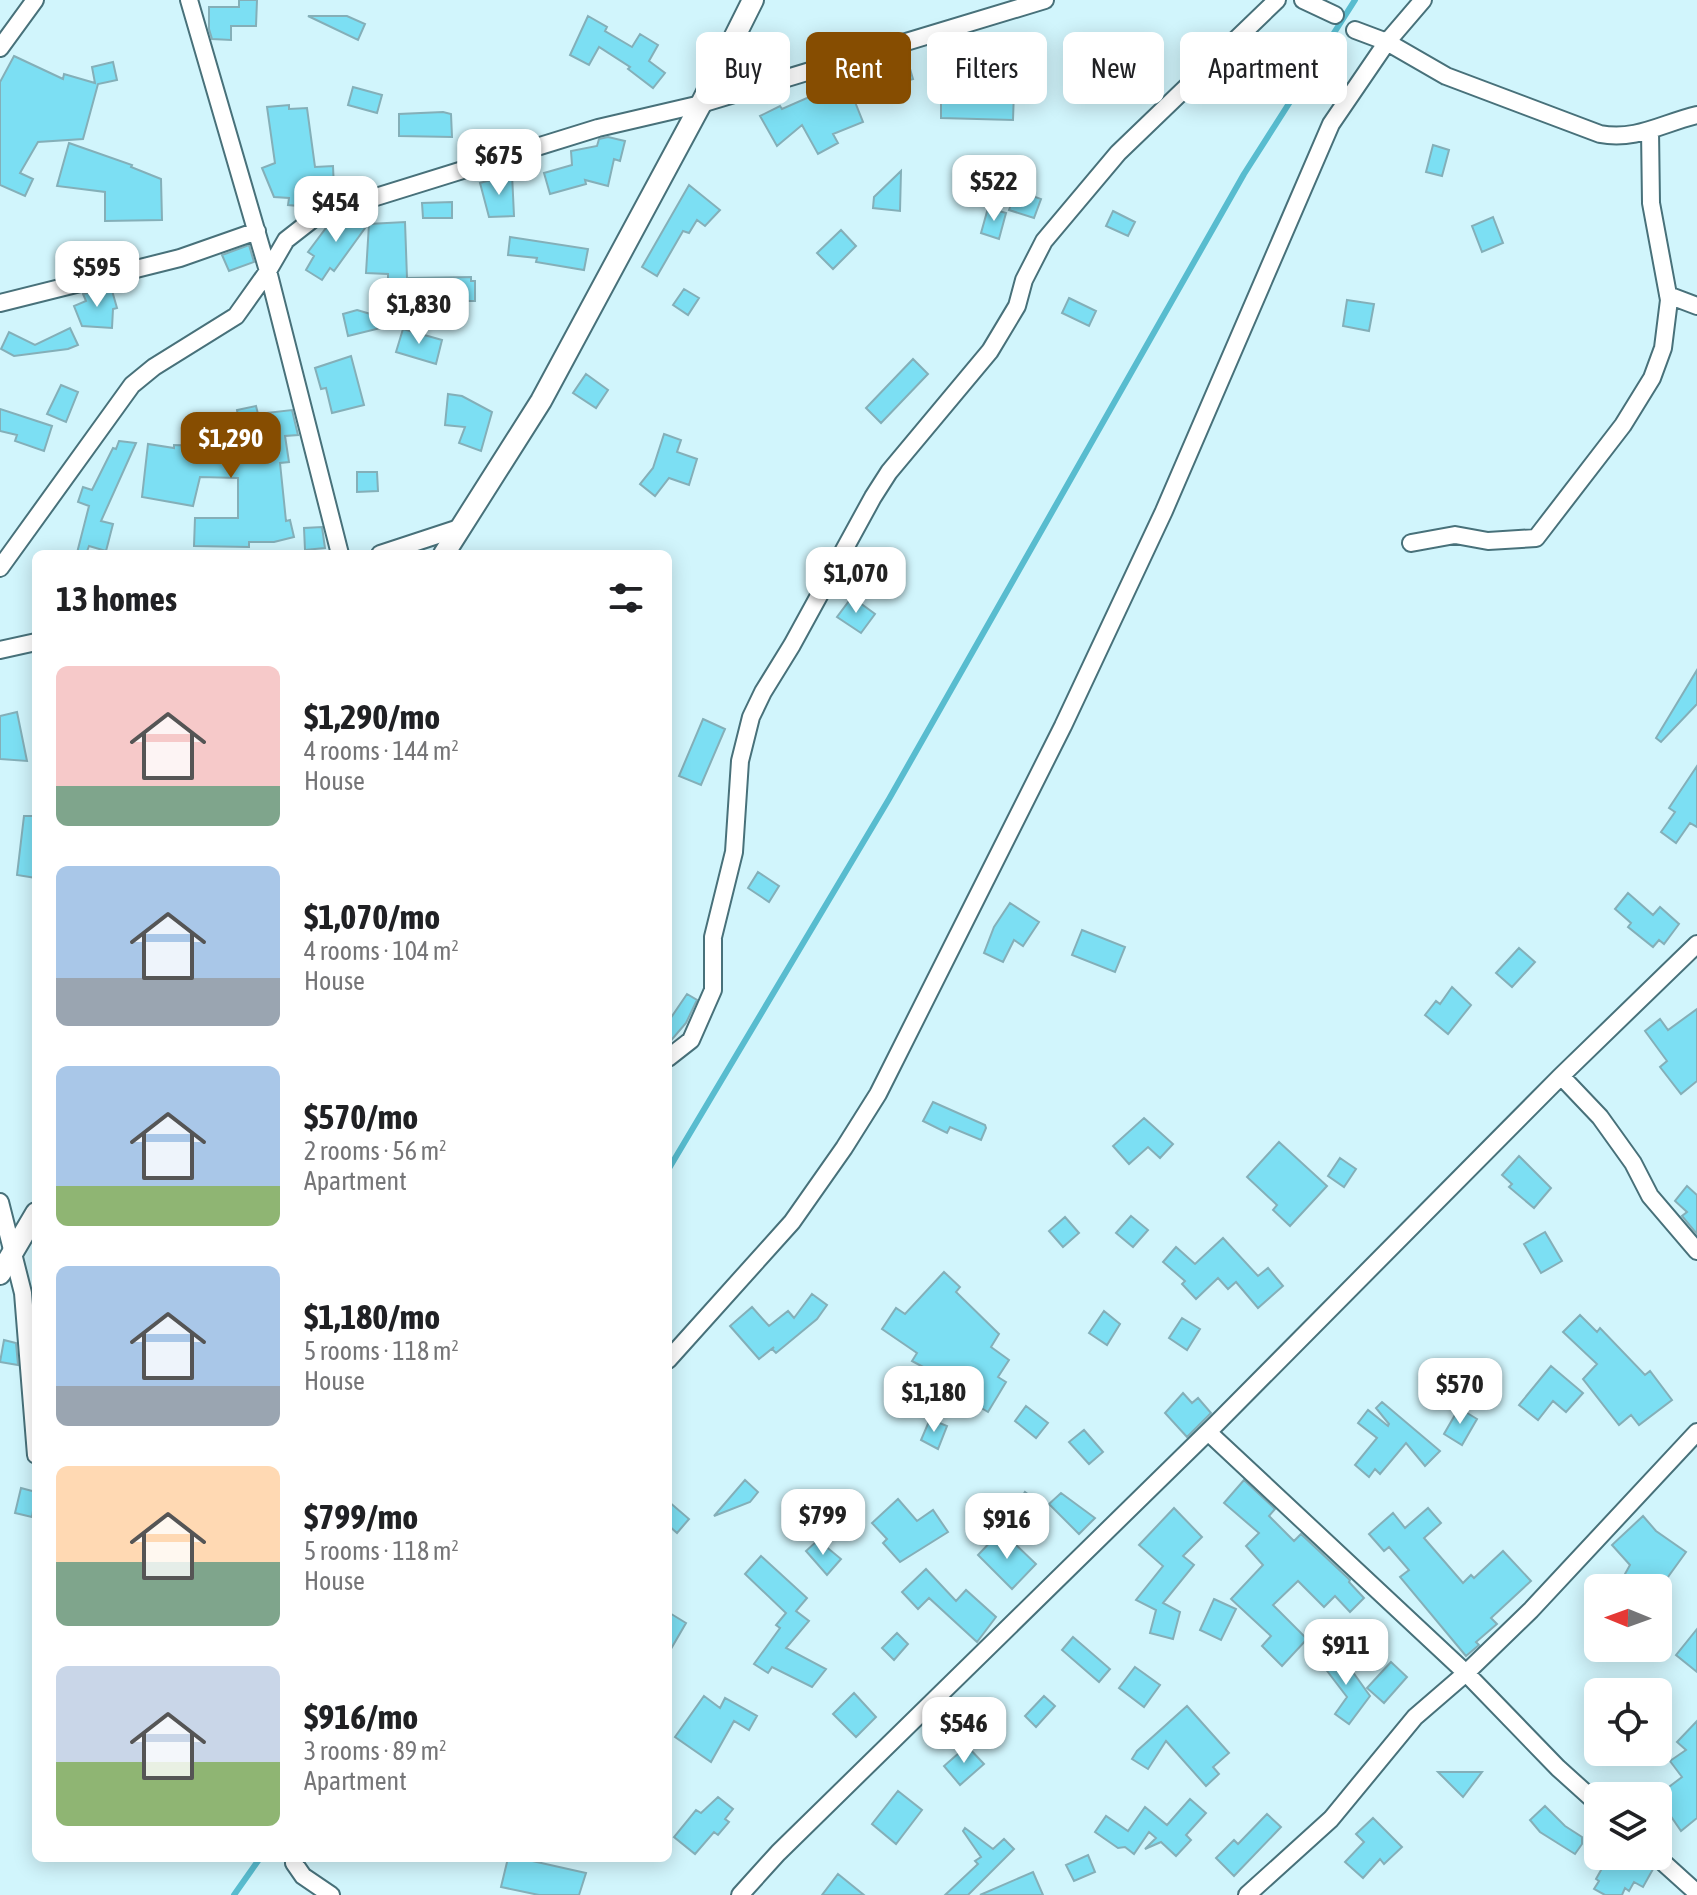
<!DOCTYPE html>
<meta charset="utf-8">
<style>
body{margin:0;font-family:"Asap Condensed",sans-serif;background:#f2f2f2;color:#202124;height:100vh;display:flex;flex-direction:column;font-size:30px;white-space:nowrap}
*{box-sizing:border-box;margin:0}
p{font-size:26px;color:#757577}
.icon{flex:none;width:44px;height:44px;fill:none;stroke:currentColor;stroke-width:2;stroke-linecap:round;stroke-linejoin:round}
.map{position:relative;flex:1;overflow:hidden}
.sheet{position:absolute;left:32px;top:550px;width:640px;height:1312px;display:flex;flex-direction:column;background:#fff;border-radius:12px;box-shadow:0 4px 20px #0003}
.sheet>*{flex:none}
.hud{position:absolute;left:696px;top:32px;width:760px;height:72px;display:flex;gap:16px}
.needle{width:52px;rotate:271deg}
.tools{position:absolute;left:1584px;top:1574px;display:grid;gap:16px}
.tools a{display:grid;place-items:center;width:88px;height:88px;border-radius:12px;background:#fff;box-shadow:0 4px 20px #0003;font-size:40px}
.price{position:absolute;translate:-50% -68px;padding:0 18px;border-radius:16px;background:#fff;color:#222;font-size:26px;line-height:52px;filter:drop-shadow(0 2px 4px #0008)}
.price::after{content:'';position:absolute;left:50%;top:48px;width:24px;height:18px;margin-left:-12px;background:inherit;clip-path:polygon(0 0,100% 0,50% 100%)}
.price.selected{background:#864d01;color:#fff}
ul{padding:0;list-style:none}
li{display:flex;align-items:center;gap:24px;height:200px;padding:0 24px}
li span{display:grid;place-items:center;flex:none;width:224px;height:160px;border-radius:12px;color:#555}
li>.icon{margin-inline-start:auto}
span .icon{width:96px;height:96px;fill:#fffc;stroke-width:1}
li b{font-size:34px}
h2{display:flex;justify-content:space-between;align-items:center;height:96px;padding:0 24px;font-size:34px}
.tag{padding:0 28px;border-radius:12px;background:#fff;box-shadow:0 4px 20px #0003;font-size:28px;line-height:72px}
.tag.selected{background:#864d01;color:#fff}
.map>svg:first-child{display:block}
</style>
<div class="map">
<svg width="1697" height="1895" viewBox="0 0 1697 1895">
<rect width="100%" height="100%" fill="#d1f5fc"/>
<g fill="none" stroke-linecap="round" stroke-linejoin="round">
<!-- stream -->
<path stroke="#58bccf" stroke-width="6" d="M668 1170 889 799 1244 174 1355 0
M234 1895 260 1858"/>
</g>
<!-- building -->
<path fill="#7cdff3" stroke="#84afb8" stroke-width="2" d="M239 0H257L256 26H231V40L212 39 209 29V7H239Z
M308 16H347L365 24 358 40Z
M588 16 607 27 605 31 632 47 640 34 658 45 649 61 665 73 653 88 628 69 630 67 599 47 589 65 570 55Z
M1111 50 1113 84 1097 85 1095 51Z
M14 56 63 79 64 74 95 83 92 67 113 62 117 80 98 84 83 139 38 142 20 173 33 179 25 196 0 185V82Z
M982 60 1015 61 1013 120 941 118V93L975 94V74H982Z
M908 62 913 79 891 85 887 67Z
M841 83 848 99 853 97 863 122 833 134 838 143 818 154 802 125 777 146 760 116 780 106 782 109Z
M353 87 382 95 377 113 348 105Z
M289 105V109L307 108 315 167 333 166 334 189 326 190 324 201 310 207 288 205 289 198 274 197 262 168 275 163 267 107Z
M443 112 451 114 452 137 399 136V114Z
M608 137 625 141 620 161 614 159 608 186 585 180 586 184 550 194 544 173 572 165 571 151 597 146 599 139Z
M69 143 132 165 131 167 161 179 162 220 105 221V192L57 186Z
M1433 145 1449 150 1442 176 1426 172Z
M901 171 900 211 873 208 874 197Z
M512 174 514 216 489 217 480 183Z
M689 185 720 210 705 226 697 220 689 233 683 231 657 276 642 267Z
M1016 190 1041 199 1034 218 1009 210Z
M452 202V218H423L422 203Z
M988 208 1006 213 999 239 981 233Z
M1113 211 1135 222 1128 236 1106 226Z
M376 213 334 271 330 268 322 280 306 270 314 256 308 252 329 224Z
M1493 217 1503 243 1482 252 1472 226Z
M405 222 407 278 471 277V281H475V301H388V274L366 273 369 224Z
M841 230 856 246 833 269 817 253Z
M510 237 588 249 584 270 536 262 537 258 508 255Z
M249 245 254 262 229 271 222 255Z
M111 287 117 308 113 309 112 328 82 326 74 306 86 301 83 294Z
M684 289 699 298 688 315 673 305Z
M1069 298 1096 311 1089 326 1062 313Z
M1347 300 1374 304 1369 331 1343 326Z
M357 310 401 323 348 336 343 314Z
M70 328 78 345 68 349 14 356 1 349 9 332 35 345Z
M403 329 442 340 436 364 396 352Z
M351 356 364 405 332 413 326 388 321 389 315 368Z
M913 359 928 374 881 423 866 408Z
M586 374 608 390 596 408 573 393Z
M61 385 78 392 66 422 47 414Z
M448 394 462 396 492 412 481 451 459 443 465 427 445 425Z
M256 406 258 414 292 410 298 435 285 436 289 462 280 463 286 521 290 520 294 537 274 542H249V547L194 546 195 518H238V478L200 477 193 506 142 497 148 444 174 448V445L243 447 237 410Z
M0 409 52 426 44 451 15 441 17 435 0 431Z
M664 434 681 440 677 452 697 459 689 485 669 478 655 496 640 484 653 468Z
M119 441 136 443 101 521 113 524 106 551 89 546 86 554 77 553 89 506 78 502 83 487 92 490 113 448 116 449Z
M357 472H377L378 491 357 492Z
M322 527 325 548 305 550 304 528Z
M852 597 875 614 861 633 837 617Z
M1697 670V704L1661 742 1656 738Z
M17 712 27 761 0 759V716Z
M703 719 725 729 701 785 679 776Z
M1697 766V827L1690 823 1676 843 1661 832 1675 812 1669 808Z
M24 816H36V878L17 875Z
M758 872 779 886 769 902 748 888Z
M1628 893 1653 915 1660 907 1679 924 1664 944 1659 940 1653 947 1628 927 1631 923 1615 909Z
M1010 903 1039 922 1023 946 1014 940 1003 962 984 953 994 927Z
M1082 930 1125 947 1115 972 1072 955Z
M1519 948 1535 962 1512 987 1496 973Z
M1452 987 1471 1005 1448 1034 1425 1015 1436 1001 1440 1004Z
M687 994 697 1000 686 1023 668 1044V1022Z
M1697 1009V1081L1681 1094 1660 1067 1667 1061 1645 1031 1660 1019 1668 1030Z
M933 1102 985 1125 986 1128 981 1140 950 1127 947 1133 923 1121Z
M1144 1118 1173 1144 1160 1158 1148 1147 1129 1164 1113 1146Z
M1279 1142 1327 1186 1290 1226 1273 1210 1277 1205 1247 1177Z
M1519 1156 1551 1188 1534 1208 1509 1187 1512 1184 1502 1175Z
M1340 1158 1356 1169 1344 1187 1328 1176Z
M1687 1186 1697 1195V1234L1682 1216 1687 1212 1675 1201Z
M1131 1216 1148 1230 1133 1247 1116 1233Z
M1065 1217 1079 1233 1063 1247 1049 1231Z
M1545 1232 1562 1261 1541 1273 1524 1244Z
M1223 1238 1258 1276 1268 1268 1283 1286 1258 1308 1236 1282 1228 1289 1218 1278 1196 1299 1182 1284 1185 1281 1163 1262 1176 1247 1195 1264Z
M944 1272 960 1287 956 1292 999 1334 991 1347 1009 1360 998 1377 1006 1382 988 1412 953 1391 957 1385 912 1361 917 1353 882 1329 896 1308 905 1314Z
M812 1294 827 1305 817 1319 776 1353 772 1349 774 1347 759 1359 730 1326 752 1307 769 1326 788 1311 794 1318Z
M1104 1311 1120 1324 1107 1345 1089 1333Z
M1580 1315 1597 1332 1600 1328 1645 1375 1650 1371 1672 1400 1639 1425 1631 1415 1619 1425 1583 1379 1597 1364 1563 1332Z
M1182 1318 1200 1329 1187 1350 1169 1338Z
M4 1340 16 1343 18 1365 0 1362Z
M1551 1366 1583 1393 1566 1412 1553 1401 1538 1420 1519 1405Z
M1183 1393 1192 1403 1198 1398 1211 1413 1187 1437 1165 1413Z
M1382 1402 1440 1451 1425 1466 1406 1443 1380 1474 1375 1469 1369 1477 1355 1465 1377 1438 1358 1423 1368 1410 1388 1426 1389 1424 1376 1408Z
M1026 1406 1048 1423 1036 1438 1015 1421Z
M1459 1408 1477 1419 1462 1445 1444 1434Z
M930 1419 947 1426 938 1449 921 1440Z
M1084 1430 1103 1452 1089 1464 1069 1442Z
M745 1480 758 1492 750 1502 714 1516Z
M1244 1480 1275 1509 1269 1516 1294 1541 1301 1534 1350 1580 1349 1582 1364 1598 1350 1612 1335 1596 1324 1607 1298 1581 1273 1605 1307 1639 1282 1666 1262 1646 1271 1636 1231 1599 1263 1565 1246 1546 1259 1533 1224 1503Z
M21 1488 36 1492 32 1517 15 1513Z
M1025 1492 1044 1506 1032 1522 1017 1511V1504Z
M1061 1493 1095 1518 1079 1534 1049 1504Z
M898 1499 917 1521 933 1510 948 1532 900 1562 883 1543 887 1539 872 1523Z
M668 1501 689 1519 677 1533 668 1525Z
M1174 1508 1202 1537 1183 1556 1194 1565 1163 1603 1180 1612 1173 1639 1150 1633 1156 1610 1136 1600 1163 1566 1139 1545Z
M1428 1508 1441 1523 1424 1538 1463 1583 1471 1575 1474 1578 1503 1551 1531 1581 1491 1618 1497 1624 1476 1642 1479 1645 1466 1656 1400 1577 1409 1570 1389 1547 1384 1551 1369 1534 1393 1513 1405 1528Z
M1643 1516 1656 1531 1686 1552 1660 1588H1636L1626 1581 1629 1577 1625 1574 1630 1565 1612 1545Z
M997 1535 1006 1544 1010 1539 1036 1564 1012 1589 978 1555Z
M818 1540 841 1559 827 1575 806 1551Z
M761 1556 807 1598 796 1611 809 1621 786 1648 826 1669 812 1687 772 1667 768 1673 754 1664 780 1628 776 1625 786 1613 745 1574Z
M926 1569 956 1601 966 1590 996 1617 977 1642 929 1598 918 1609 902 1592Z
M1214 1599 1236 1609 1221 1640 1200 1630Z
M668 1612 686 1623 668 1654Z
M1697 1629V1672L1676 1655Z
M897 1633 908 1644 894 1660 882 1648Z
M1073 1637 1110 1669 1099 1682 1062 1650Z
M1337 1650 1370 1696 1349 1724 1335 1714 1347 1697 1321 1663Z
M1391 1662 1407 1677 1384 1703 1367 1688Z
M1135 1667 1160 1685 1144 1707 1119 1688Z
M854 1693 876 1717 856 1737 833 1714Z
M704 1696 720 1708 725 1698 757 1716 749 1730 734 1721 711 1762 675 1737Z
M1044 1696 1055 1706 1036 1727 1025 1716Z
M1187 1706 1229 1753 1213 1767 1219 1774 1206 1786 1166 1741 1148 1769 1132 1759 1137 1751Z
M1697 1721V1818L1681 1831 1657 1796 1682 1777 1670 1761 1686 1750 1677 1742Z
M967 1746 984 1764 960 1785 944 1766Z
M1438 1772H1482L1463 1797Z
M898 1791 922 1810 896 1844 872 1824Z
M718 1797 733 1809 725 1819 729 1822 718 1835 714 1832 695 1854 674 1837 696 1810 701 1813Z
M1190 1799 1206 1813 1186 1835 1191 1840 1176 1856 1161 1842 1145 1849 1156 1838 1149 1832 1134 1854 1125 1847 1118 1848 1095 1832 1106 1816 1128 1831 1145 1807 1167 1825Z
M1545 1806 1565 1826 1582 1837V1844L1575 1854 1540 1832 1530 1820Z
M1267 1814 1281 1827 1234 1876 1216 1858 1234 1840 1238 1844Z
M1373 1818 1402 1847 1384 1864 1380 1859 1363 1878 1345 1862 1364 1842 1356 1834Z
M965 1828 993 1849 1004 1839 1014 1849 968 1895H945L978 1864 975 1861 981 1857 963 1831Z
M1088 1855 1095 1872 1074 1881 1066 1865Z
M1609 1856H1634L1649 1864 1653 1869 1643 1887 1634 1882 1629 1891 1625 1888 1622 1895H1605L1594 1889 1599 1881 1596 1879Z
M508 1858H519L586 1873 579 1895H539L501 1887Z
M1033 1872 1043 1895H980Z
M838 1874 864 1895H822Z"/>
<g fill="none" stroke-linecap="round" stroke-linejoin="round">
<defs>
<path id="minor" d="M189 0 268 271 340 554
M1303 0 1335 15
M1355 30 1387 42 1446 76 1600 134C1636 141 1663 123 1697 115
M0 48 35 0
M1668 295 1697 306
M0 303 180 258 257 231
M1411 543 1455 535 1488 541 1536 538 1623 425 1652 378 1663 348 1669 300 1651 203 1650 130
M380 554 459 528
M0 568 132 385 154 367 236 316 268 271 286 240 318 215 598 128 701 104 1045 0
M0 650 36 642
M668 1058 691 1040 713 990V937L734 852 740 761 751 717 763 692 792 645 873 497 889 472 990 351 1017 306 1024 280 1044 241 1118 153 1277 0
M1561 1076 1600 1117 1633 1163 1650 1196 1697 1251
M0 1202 23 1293 36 1455
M668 1360 792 1222 844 1148 878 1094 1063 726 1164 511 1331 124 1387 42 1423 0
M1208 1432 1466 1673 1558 1768 1598 1804
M1656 1856 1697 1893
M296 1858 294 1863 303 1876 331 1895
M740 1895 778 1853 1216 1424 1561 1076 1697 944
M1247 1895 1331 1819 1415 1717 1466 1673 1531 1610 1697 1432"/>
<path id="tertiary" d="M444 554 541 401 701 104 753 0
M0 1274 36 1213"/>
</defs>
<!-- minor casing -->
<use href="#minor" stroke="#48717a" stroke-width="20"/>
<!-- tertiary casing -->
<use href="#tertiary" stroke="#48717a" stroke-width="24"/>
<!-- minor -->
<use href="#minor" stroke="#fff" stroke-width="16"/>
<!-- tertiary -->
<use href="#tertiary" stroke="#fff" stroke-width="20"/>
</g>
</svg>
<div class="tools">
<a><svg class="needle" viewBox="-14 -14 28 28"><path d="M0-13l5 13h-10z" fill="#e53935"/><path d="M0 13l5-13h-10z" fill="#757577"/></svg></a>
<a><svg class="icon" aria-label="locate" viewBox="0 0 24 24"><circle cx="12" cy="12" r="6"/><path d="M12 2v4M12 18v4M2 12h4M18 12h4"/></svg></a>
<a><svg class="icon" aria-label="layers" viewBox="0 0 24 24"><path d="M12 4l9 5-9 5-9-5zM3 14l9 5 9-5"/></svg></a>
</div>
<b class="price" style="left:499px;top:197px">$675</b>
<b class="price" style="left:994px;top:223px">$522</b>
<b class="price" style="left:336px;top:244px">$454</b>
<b class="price" style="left:97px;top:309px">$595</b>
<b class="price" style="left:419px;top:346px">$1,830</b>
<b class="price selected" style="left:231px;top:480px">$1,290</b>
<b class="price" style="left:856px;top:615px">$1,070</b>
<b class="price" style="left:1460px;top:1426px">$570</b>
<b class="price" style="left:934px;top:1434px">$1,180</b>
<b class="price" style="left:823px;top:1557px">$799</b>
<b class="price" style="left:1007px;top:1561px">$916</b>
<b class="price" style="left:1346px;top:1687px">$911</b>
<b class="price" style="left:964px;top:1765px">$546</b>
<div class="hud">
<a class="tag">Buy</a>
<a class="tag selected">Rent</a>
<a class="tag">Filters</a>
<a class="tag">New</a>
<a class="tag">Apartment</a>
</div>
<section class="sheet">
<h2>13 homes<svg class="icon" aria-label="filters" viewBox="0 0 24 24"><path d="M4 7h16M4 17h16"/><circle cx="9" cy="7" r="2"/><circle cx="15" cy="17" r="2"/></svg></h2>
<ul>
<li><span style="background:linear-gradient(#f6c9c9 75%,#7fa58c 0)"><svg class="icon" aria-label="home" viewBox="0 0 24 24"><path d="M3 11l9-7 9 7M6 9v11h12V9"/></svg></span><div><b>$1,290/mo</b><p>4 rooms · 144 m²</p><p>House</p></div></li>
<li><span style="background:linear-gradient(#a9c7e8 70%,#9aa5b1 0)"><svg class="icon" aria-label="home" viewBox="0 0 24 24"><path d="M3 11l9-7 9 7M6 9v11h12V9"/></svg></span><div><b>$1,070/mo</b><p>4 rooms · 104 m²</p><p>House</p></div></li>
<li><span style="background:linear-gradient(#a9c7e8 75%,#8fb573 0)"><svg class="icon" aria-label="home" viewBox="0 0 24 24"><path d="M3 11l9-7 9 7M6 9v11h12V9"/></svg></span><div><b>$570/mo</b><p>2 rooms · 56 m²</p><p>Apartment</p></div></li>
<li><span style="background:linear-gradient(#a9c7e8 75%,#9aa5b1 0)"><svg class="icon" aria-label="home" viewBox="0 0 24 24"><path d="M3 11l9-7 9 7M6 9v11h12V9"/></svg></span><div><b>$1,180/mo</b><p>5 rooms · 118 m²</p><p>House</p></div></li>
<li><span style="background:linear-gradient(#ffd9b3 60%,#7fa58c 0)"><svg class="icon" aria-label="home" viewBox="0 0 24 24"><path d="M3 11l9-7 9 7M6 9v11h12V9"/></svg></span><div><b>$799/mo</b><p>5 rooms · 118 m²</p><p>House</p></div></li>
<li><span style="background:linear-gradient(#c9d6e8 60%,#8fb573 0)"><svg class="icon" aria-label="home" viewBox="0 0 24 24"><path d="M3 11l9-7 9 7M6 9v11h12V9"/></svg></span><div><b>$916/mo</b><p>3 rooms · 89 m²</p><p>Apartment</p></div></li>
</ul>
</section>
</div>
